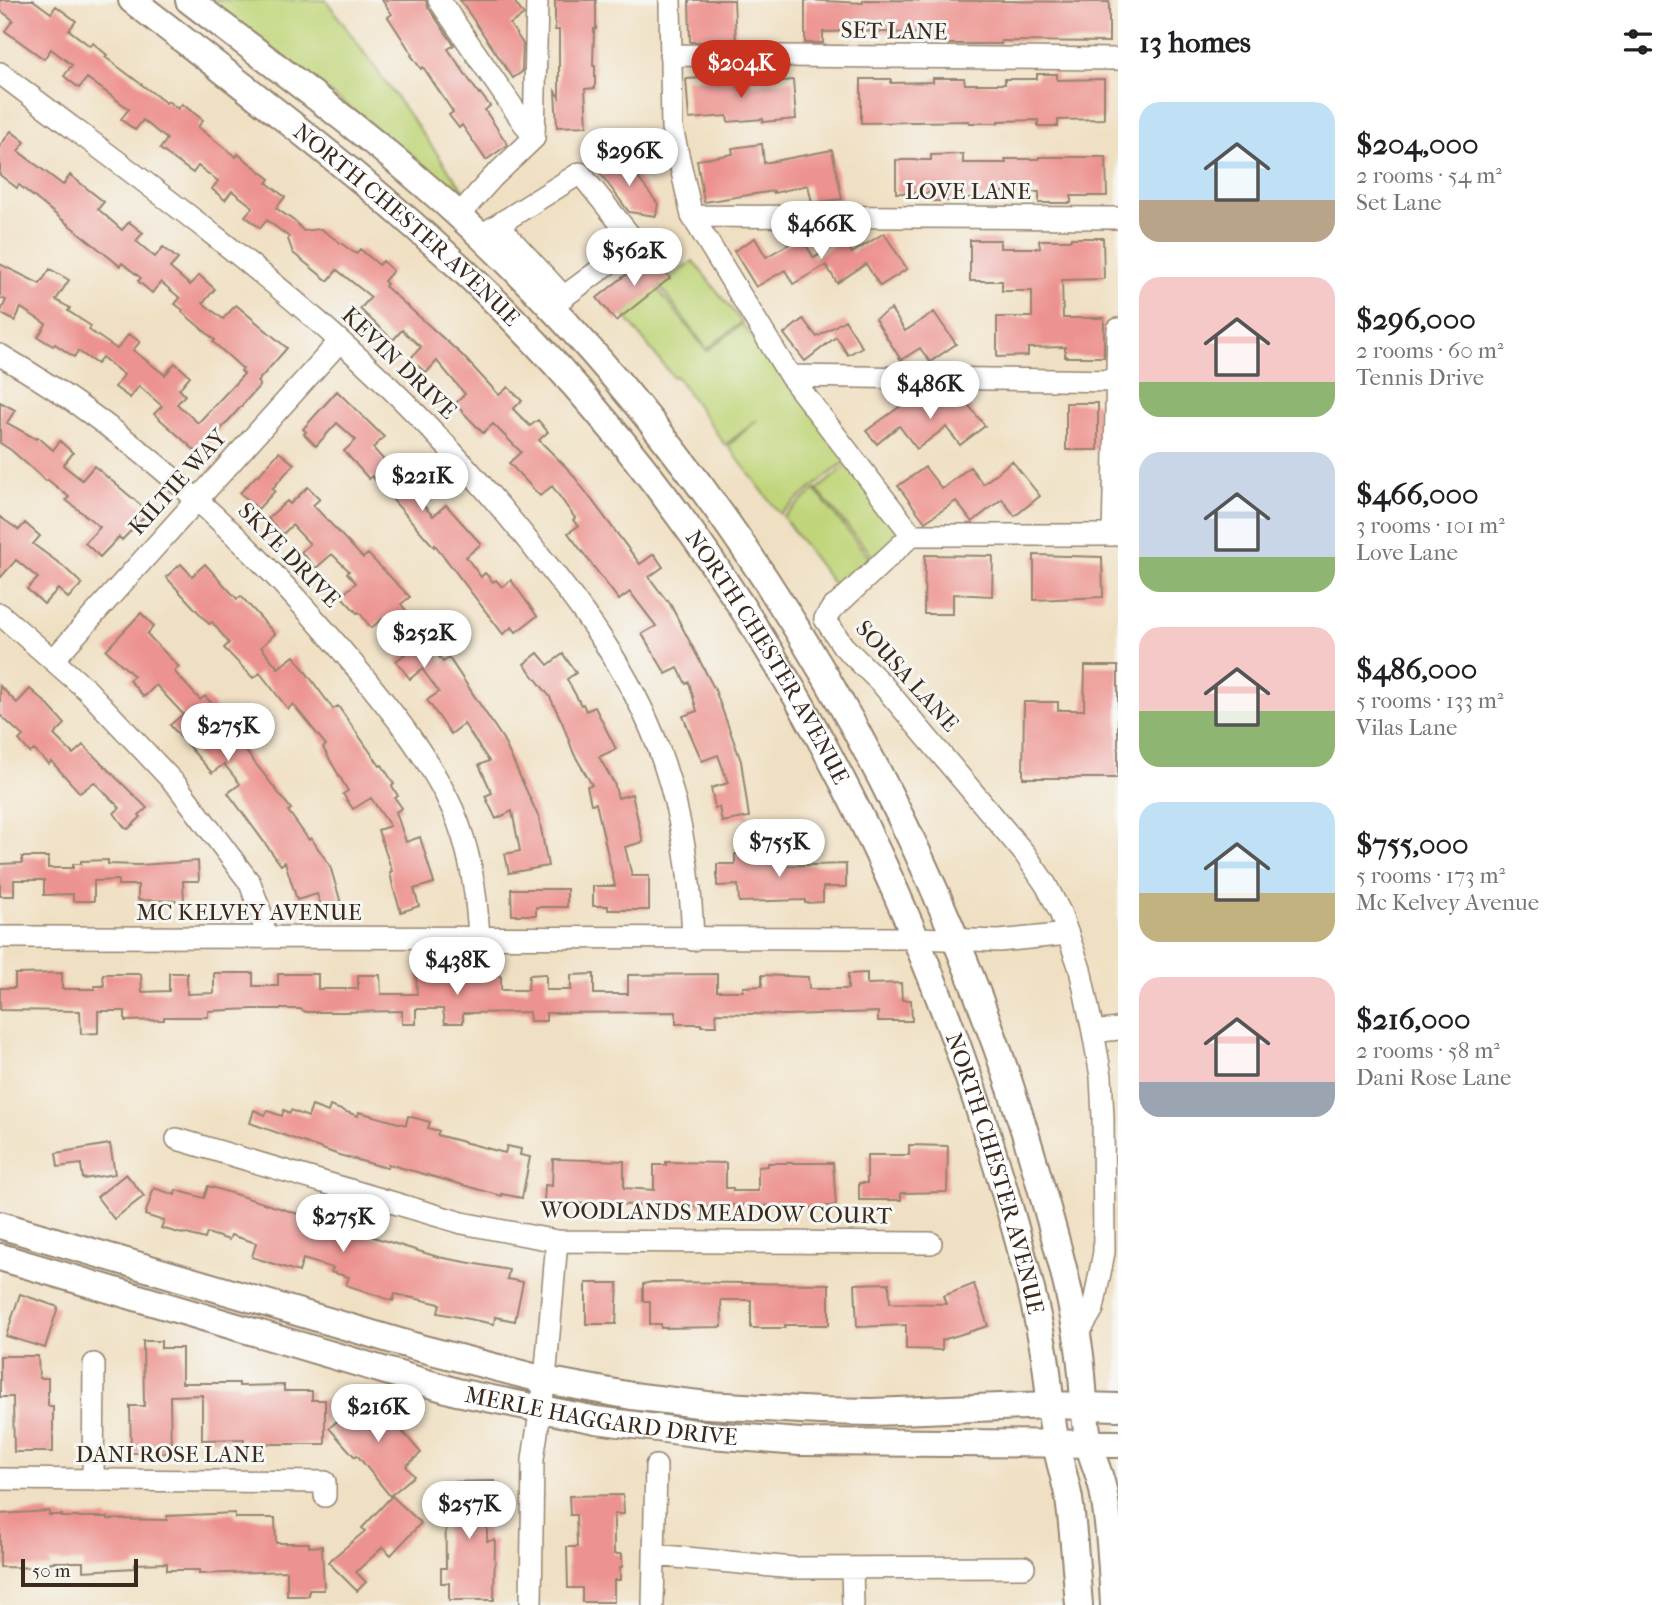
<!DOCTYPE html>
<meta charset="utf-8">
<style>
body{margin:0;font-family:"IM FELL French Canon",serif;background:#f2f2f2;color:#202124;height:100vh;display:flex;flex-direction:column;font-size:26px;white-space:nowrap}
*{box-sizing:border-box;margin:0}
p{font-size:23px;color:#757577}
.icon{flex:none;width:38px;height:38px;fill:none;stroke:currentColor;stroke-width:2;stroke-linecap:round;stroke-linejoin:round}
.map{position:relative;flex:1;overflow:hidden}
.drawer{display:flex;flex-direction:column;background:#fff;width:560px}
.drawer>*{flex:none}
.scale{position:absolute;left:21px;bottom:18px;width:117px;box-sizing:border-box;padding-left:7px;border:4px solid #3b2a1e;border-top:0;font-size:19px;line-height:24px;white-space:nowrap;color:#3b2a1e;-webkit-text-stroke:5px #f6f6f2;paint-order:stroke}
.price{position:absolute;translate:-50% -60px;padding:0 16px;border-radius:24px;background:#fff;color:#222;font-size:23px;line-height:46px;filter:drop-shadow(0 2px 4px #0008)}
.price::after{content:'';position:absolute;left:50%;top:42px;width:21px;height:16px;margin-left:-10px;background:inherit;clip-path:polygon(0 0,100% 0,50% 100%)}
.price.on{background:#c8321e;color:#fff}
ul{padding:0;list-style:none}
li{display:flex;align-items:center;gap:21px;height:175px;padding:0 21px}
li span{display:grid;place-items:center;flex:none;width:196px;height:140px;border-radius:21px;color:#555}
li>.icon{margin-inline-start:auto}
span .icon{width:84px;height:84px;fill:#fffc;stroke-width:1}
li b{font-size:30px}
h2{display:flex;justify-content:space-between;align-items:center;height:84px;padding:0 21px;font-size:30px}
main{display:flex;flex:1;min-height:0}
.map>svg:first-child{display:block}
</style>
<main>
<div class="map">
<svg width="1118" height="1605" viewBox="0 0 1118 1605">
<rect width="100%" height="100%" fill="#f6f6f2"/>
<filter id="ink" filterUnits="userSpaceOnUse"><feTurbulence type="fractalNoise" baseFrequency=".0143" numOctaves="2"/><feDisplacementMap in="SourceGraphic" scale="14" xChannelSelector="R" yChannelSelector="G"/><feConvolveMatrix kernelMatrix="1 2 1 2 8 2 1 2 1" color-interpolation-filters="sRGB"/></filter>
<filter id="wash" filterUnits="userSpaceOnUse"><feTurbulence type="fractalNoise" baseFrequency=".00686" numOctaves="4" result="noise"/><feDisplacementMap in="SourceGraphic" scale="28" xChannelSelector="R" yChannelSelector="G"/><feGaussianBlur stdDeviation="1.57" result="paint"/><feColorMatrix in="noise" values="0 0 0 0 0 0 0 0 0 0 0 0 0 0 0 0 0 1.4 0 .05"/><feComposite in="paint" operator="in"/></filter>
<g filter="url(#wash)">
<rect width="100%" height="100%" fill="#f0e0c3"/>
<!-- green -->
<path fill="#c0d579" stroke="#7e804c" stroke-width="2" d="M209 0H326L472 202Z
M693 261 742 322 707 349 659 285Z
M656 287 707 351 742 324 848 459 780 514 728 446 757 420 725 445 676 376 673 377 623 314Z
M852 461 905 534 873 557 817 490Z
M815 490 870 559 834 585 783 517Z"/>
<g id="blocks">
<!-- building -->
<path fill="#ed938f" d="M0 0H33L51 13 56 6 76 21 69 30 90 46 93 43 107 55 105 57 166 103 168 101 178 109 182 104 203 120 198 127 236 157 238 154 270 179 267 183 285 197 276 208 297 223 303 231 321 229 356 254 360 249 379 265 383 261 393 271 384 281 387 284 385 286 462 355 499 395 508 387 522 401 513 409 530 426 538 420 548 432 539 440 570 471 640 564 654 554 663 567 649 577 667 601 668 600 715 690 741 761 749 817 722 822 719 807 715 808 711 788 728 783 718 755 702 761 689 731 683 716 697 711 689 682 686 684 678 668 666 674 642 634 656 626 630 592 619 600 568 533 578 526 573 520 575 518 552 486 540 496 509 463 521 452 493 424 483 433 455 404 465 394 437 361 426 373 410 359 421 347 402 330 393 340 380 328 360 309 371 297 337 270 328 281 293 253 288 239 289 237 267 220 260 228 245 216 253 207 232 191 225 200 212 189 218 181 198 166 193 173 160 149 167 139 159 133 143 120 135 130 121 119 129 109 87 78 79 88 64 76 72 65 51 49 44 59 5 31 13 20 0 10Z
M382 0H426L428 7 454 45 448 49 479 94 480 93 490 106 485 110 508 145 506 146 486 160 462 125 459 128 449 115 453 112 423 67 421 69 411 55 412 54 388 17 392 14Z
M460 0H513L524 15 510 24 523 44 522 72 513 78Z
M555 0H596V29H594L593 66H595V88L585 89 587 126 557 127 555 91 559 97V30H555Z
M689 0H734L736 42H690Z
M805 0 863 3V0L1109 2V42L1001 41V44H933V34L859 31 823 32V43H805Z
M1037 74H1057V80L1104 79V119L1058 120V126H1038V120L998 121V123H969V121L861 123V79H891V83L933 82V78H964L965 84H1005V79H1037Z
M720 77V80L750 77 751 84 793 80 796 119 763 122V119L728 122 727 116 689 119 686 79Z
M11 131 25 142 18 151 63 185 70 175 104 202 98 209 122 230 129 222 143 233 136 241 155 257 163 247 178 259 170 268 190 285 199 275 215 289 203 303 223 319 236 305 287 348 257 382 260 385 199 454 154 414 162 406 139 386 130 398 115 387 124 375 102 357 97 364 78 351 74 357 55 344 53 346 38 337 46 324 21 308 15 321 0 313 6 300 0 298V264L40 284 50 269 69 280 56 300 70 308 68 311 91 326 89 330 117 349 129 334 140 342 133 350 165 375 175 363 190 376 179 389 185 395 177 404 198 423 244 374 241 371 243 369 213 342 215 340 182 312 183 310 175 304 180 298 161 282 152 293 138 281 141 278 122 263 120 266 19 185 17 188 0 175V146Z
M762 144 764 163 832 150 842 199 812 203 808 185 774 193V191L704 202 697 160 733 154 732 148Z
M963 154V163H1006L1005 159H1039V157H1106L1107 196H1071V203H1039V192H999L1000 198H963V201H932V193H896V160H931V155Z
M610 158H626V162L658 204 656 216 629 212 600 173 610 165Z
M884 233 907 269 880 286 866 264 837 283 826 265 793 284 785 270 756 287 734 251 755 238 766 257 801 237 814 258 843 239 852 253Z
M1071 238H1103L1104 279 1062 280 1063 318H1104V357H1065V347L1028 348V356L997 357V317H1032V291H1002V281H970V240H1000V248H1040L1039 240H1071Z
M652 254 670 278 616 321 597 298Z
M891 309 905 331 934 312 956 344 930 362 920 348 901 360 875 319Z
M803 319 817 337 845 320 862 347 848 355 836 337 805 361 784 334Z
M337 391 384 437 373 448 391 468 403 457 419 474 405 487 422 506 423 505 433 516 446 505 481 544 466 557 481 577 485 573 493 582 496 580 502 587 511 580 537 616 516 632 512 627 503 634 435 545 434 547 372 476 369 479 344 451 356 440 337 423 316 446 304 434 306 432 303 429Z
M958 392 985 426 960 445 946 427 917 449 899 426 877 444 866 431 916 395 930 413Z
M0 402 15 410 7 423 36 439 38 437 53 450 60 441 73 453 63 465 82 480 94 466 149 512 122 540 119 537 100 557 85 543 100 527 66 500 69 497 48 480 46 481 11 450 0 443Z
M1066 403H1098V450H1066Z
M279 452 294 464 272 489 275 491 258 509 240 493 257 475 258 476Z
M1012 461 1040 496 1015 516 1002 499 972 522 956 501 925 522 898 486 925 467 942 489 970 467 983 484Z
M308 487 320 499 313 505 363 558 368 554 410 597 401 604 429 639 427 641 443 662 449 658 503 739 539 818 548 866 509 873 505 854 520 851 512 811 496 819 485 796 492 793 479 765 489 761 464 724 451 734 427 700 439 692 422 669 410 679 396 661 410 650 382 619 371 628 359 612 357 613 341 596 356 583 347 573 349 571 332 554 316 568 301 552 310 544 292 525 283 534 268 518 287 501 290 504Z
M0 517 19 530 25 523 40 536 33 544 63 566 82 584 68 598 58 589 44 604 27 589 38 578 16 560 0 578Z
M925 555 993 556 992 596 953 594V614H924Z
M1034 555 1102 557 1103 597 1034 600Z
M181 564 192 576 205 564 237 599 241 596 275 634 261 647 278 668 294 656 333 709 338 706 380 766 382 765 394 784 392 786 398 796 395 798 402 808 396 812 406 842 420 837 434 883 414 889 419 906 401 912 393 887 390 872 392 871 378 830 390 826 371 798 353 809 343 794 348 791 323 748 326 745 293 704 288 709 260 673 253 678 224 648 229 643 212 622 209 624 166 577Z
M141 613 154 626 147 634 179 667 174 671 200 700 205 696 215 707 213 709 291 809 288 811 294 819 309 840 311 838 330 866 341 903 322 909 317 894 297 900 285 862 281 865 228 793 240 784 224 764 212 773 170 725 183 714 156 685 144 697 129 680 134 676 106 650Z
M538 653 548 665 563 654 576 673 567 679 581 705 583 704 586 711 595 707 616 749 599 757 614 783 618 798 632 794 643 842 625 847 632 876H649V910H608V906H593V886H615L596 803 591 804 587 786 592 785 574 754 562 722 550 697 524 664Z
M1085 666H1118V778H1023L1024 702H1058V710H1084Z
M0 686 17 703 30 689 46 703 65 724 54 735 73 754 83 745 147 808 139 815 141 817 128 829 125 828 114 813 120 808 94 782 80 793 51 761 49 764 34 750 30 753 19 740 23 736 0 715Z
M735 854 778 856 779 866 846 864V887H823V902L805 903V900L739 902 738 885 717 886V864H735Z
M22 857H48V868H73V864H81V861L108 860V864L139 865 198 861 199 881H183L184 901 138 900V885H118V880L94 881V901H73V894L44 895V880H14V896H0V864L22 863Z
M511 889H567V907H536V915H512Z
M62 973V989H95V986H104L103 974H141L142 992 169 991V973H187V994L214 993V973H253V986H278V974H318V989H358V975H380L381 994H417L416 973 501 976V990H528L529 975 546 974V990H571V975L594 974V994H628V975L717 974V991H743V987L762 986V975L808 977 809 989H848V974L867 973V984L901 983 902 1000H911L912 1021H878V1012L786 1015 716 1013 717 1026H701V1024H676V1012L546 1013V1021H530L529 1012 463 1013V1023H445L443 1009H416V1024H402V1011L343 1012H306L300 1009H253L208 1011V1017H164V1020L125 1021V1011H98V1033L81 1034 80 1011 0 1010V988H15V974Z
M312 1106 328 1112 330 1106 358 1116 359 1112 406 1125 408 1116 430 1122 428 1128 439 1131 437 1135 505 1153 507 1146 521 1149 520 1155 530 1157 522 1198 502 1194V1196L388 1164 387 1168 339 1155 250 1123 254 1110 265 1115 268 1111 282 1116 284 1110 290 1113 291 1110 308 1117Z
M110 1144 115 1174 83 1179 81 1164 58 1167 56 1153Z
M909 1145 948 1146 947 1192 901 1193V1200H859V1183H867V1155H909Z
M553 1159 624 1161V1188L654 1190V1165H666V1162L726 1163V1188H733V1191H758V1167L768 1166V1163H833L836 1205 813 1208 755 1205H725V1207L551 1203V1201H544L545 1185 552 1186Z
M126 1174 144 1196 114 1219 97 1197Z
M208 1186 438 1257 509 1270 507 1279 523 1282 515 1321 495 1317 494 1324 438 1313 440 1304 395 1294 393 1301 346 1285 349 1277 331 1272 333 1268 303 1259 299 1272 252 1257 256 1243 231 1235 229 1240 207 1233 205 1239 183 1233 182 1234 161 1228 164 1221 145 1215 154 1188 175 1195 176 1190 204 1198Z
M652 1282 829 1284V1325H785V1328H751V1300H721L722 1327 661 1328V1324H650V1301H643V1284Z
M586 1283H618L616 1324H586Z
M889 1283 890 1303 946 1304 943 1296 974 1284 988 1326 942 1340V1350L906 1349V1325L857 1327 855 1284Z
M20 1294 58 1307 45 1348 6 1336Z
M143 1341H161V1348H182V1383H239V1386L284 1385V1391H312V1400H325V1444H244V1439L202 1440V1395L170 1396 171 1453H131L130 1406H144Z
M0 1356H38L39 1378H48V1406H53V1452H14L13 1397H0Z
M365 1398 373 1407 378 1403 421 1453 406 1466 414 1476 390 1496 357 1455 355 1457 329 1428Z
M495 1481 496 1515H487V1541L495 1540 494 1600H449V1583H441V1568H446L445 1482Z
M623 1495 624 1514H614V1554H622V1567H620V1580H614V1602H582V1588H568L567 1547H577L576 1515H570L569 1496Z
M392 1496 421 1523 391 1555 383 1547 356 1572 366 1582 357 1591 328 1562 365 1531 362 1528Z
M49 1511V1515H62V1517H108V1519L167 1520V1516L235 1513V1518H275L276 1543H309V1547L322 1546 324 1590H309V1596H287V1571L199 1574V1570H167V1563L135 1564V1568L83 1571V1562H50V1568L0 1567V1514Z"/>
</g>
</g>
<g filter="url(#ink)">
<use href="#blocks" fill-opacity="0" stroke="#968570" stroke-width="2"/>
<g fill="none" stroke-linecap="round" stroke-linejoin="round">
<defs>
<path id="minor" d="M439 0 534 138
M670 0 672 128 692 216 790 376 912 535
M670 55 1118 59
M0 73C114 160 233 244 340 341 412 405 477 476 537 552 589 616 638 684 664 764 683 821 691 879 693 940
M534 138 537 0
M458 216 492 178 534 138
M692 216 1118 218
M498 225 564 297
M480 236 580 173 636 243 550 307
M0 355C137 434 254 544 354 665 391 710 429 757 453 810 471 851 477 895 479 939
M790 376 1116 381
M0 614 87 690 178 787 250 883 263 919 265 938
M54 659 340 341
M0 937 917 938 999 941 1068 934
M1093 1032 1118 1029
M177 1139 462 1223 557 1241 931 1243
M1077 1336 1093 1309 1104 1252 1103 1118 1101 1076 1093 1032 1080 969 1060 912 1046 885 1025 854 881 683 843 646 825 619 832 608 838 604 912 535H1113L1118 329
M0 1479 325 1482V1496
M93 1480 94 1364
M654 1555 793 1568 1024 1567
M852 1569 853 1605
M531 1605 533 1459 545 1380 557 1241
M653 1605 656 1466"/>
<g id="major">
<path id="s1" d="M132 0C262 101 395 199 511 317 735 545 894 836 989 1140 1010 1208 1030 1276 1043 1346 1049 1374 1049 1404 1054 1433 1057 1455 1065 1477 1069 1499 1074 1534 1076 1570 1079 1605"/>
<path d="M189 0C288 76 391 150 481 236 752 496 945 837 1044 1198 1058 1247 1072 1298 1079 1348 1084 1380 1083 1412 1089 1444 1092 1459 1100 1474 1103 1490 1110 1527 1112 1567 1114 1605"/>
<path d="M0 1225 420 1348 545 1380 632 1396 707 1405 821 1411 872 1412 1049 1405 1118 1407"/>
<path id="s2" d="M0 1257 457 1392 596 1420 710 1435 800 1442 1118 1444"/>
</g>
</defs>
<!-- minor casing -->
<use href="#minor" stroke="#968570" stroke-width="24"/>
<!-- major casing -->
<use href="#major" stroke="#968570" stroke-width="30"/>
<!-- minor -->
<use href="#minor" stroke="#fff" stroke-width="21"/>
<!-- major -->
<use href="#major" stroke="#fff" stroke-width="26"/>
</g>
</g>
<g text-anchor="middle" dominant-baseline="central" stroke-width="6" stroke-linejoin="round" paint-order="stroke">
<!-- street labels -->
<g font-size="23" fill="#3b2a1e" stroke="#f6f6f2">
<text transform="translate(894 31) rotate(1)">SET LANE</text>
<text x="968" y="191">LOVE LANE</text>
<text stroke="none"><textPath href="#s1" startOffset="355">NORTH CHESTER AVENUE</textPath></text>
<text transform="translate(399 363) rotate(44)">KEVIN DRIVE</text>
<text transform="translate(178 482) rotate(-48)">KILTIE WAY</text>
<text transform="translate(289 555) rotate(46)">SKYE DRIVE</text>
<text stroke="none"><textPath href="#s1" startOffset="922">NORTH CHESTER AVENUE</textPath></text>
<text transform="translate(907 676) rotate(48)">SOUSA LANE</text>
<text x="249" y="912">MC KELVEY AVENUE</text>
<text stroke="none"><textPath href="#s1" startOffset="1489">NORTH CHESTER AVENUE</textPath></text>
<text transform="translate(716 1213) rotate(1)">WOODLANDS MEADOW COURT</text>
<text stroke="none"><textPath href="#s2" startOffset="623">MERLE HAGGARD DRIVE</textPath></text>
<text x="170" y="1454">DANI ROSE LANE</text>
</g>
</g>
</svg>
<div class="scale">50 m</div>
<b class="price on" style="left:741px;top:100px">$204K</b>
<b class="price" style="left:629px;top:188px">$296K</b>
<b class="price" style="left:821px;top:261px">$466K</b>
<b class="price" style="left:634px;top:288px">$562K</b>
<b class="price" style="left:930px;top:421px">$486K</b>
<b class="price" style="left:422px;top:513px">$221K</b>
<b class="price" style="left:424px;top:670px">$252K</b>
<b class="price" style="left:228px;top:763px">$275K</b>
<b class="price" style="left:779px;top:879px">$755K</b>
<b class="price" style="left:457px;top:997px">$438K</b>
<b class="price" style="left:343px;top:1254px">$275K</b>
<b class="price" style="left:378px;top:1444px">$216K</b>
<b class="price" style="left:469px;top:1541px">$257K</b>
</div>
<section class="drawer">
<h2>13 homes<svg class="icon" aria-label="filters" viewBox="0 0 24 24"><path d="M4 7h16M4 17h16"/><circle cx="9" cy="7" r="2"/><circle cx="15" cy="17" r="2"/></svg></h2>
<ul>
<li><span style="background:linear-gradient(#bfe0f5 70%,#b9a48a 0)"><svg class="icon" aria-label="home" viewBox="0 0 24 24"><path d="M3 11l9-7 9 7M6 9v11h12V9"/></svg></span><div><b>$204,000</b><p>2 rooms · 54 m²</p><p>Set Lane</p></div></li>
<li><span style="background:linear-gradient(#f6c9c9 75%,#8fb573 0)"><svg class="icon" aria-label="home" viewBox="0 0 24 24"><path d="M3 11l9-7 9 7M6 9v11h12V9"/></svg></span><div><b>$296,000</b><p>2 rooms · 60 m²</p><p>Tennis Drive</p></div></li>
<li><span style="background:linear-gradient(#c9d6e8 75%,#8fb573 0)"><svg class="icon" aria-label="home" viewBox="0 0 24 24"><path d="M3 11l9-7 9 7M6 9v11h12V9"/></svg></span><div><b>$466,000</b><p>3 rooms · 101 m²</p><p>Love Lane</p></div></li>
<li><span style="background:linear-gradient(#f6c9c9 60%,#8fb573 0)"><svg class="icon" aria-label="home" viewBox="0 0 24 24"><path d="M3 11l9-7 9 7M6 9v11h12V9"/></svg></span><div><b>$486,000</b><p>5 rooms · 133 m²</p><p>Vilas Lane</p></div></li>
<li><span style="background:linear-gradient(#bfe0f5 65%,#c2b280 0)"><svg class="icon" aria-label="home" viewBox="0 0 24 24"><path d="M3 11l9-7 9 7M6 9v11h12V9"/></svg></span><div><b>$755,000</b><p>5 rooms · 173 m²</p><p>Mc Kelvey Avenue</p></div></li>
<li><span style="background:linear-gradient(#f6c9c9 75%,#9aa5b1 0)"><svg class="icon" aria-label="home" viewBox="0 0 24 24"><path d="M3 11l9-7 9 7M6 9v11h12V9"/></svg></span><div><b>$216,000</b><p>2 rooms · 58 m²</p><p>Dani Rose Lane</p></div></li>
</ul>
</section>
</main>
